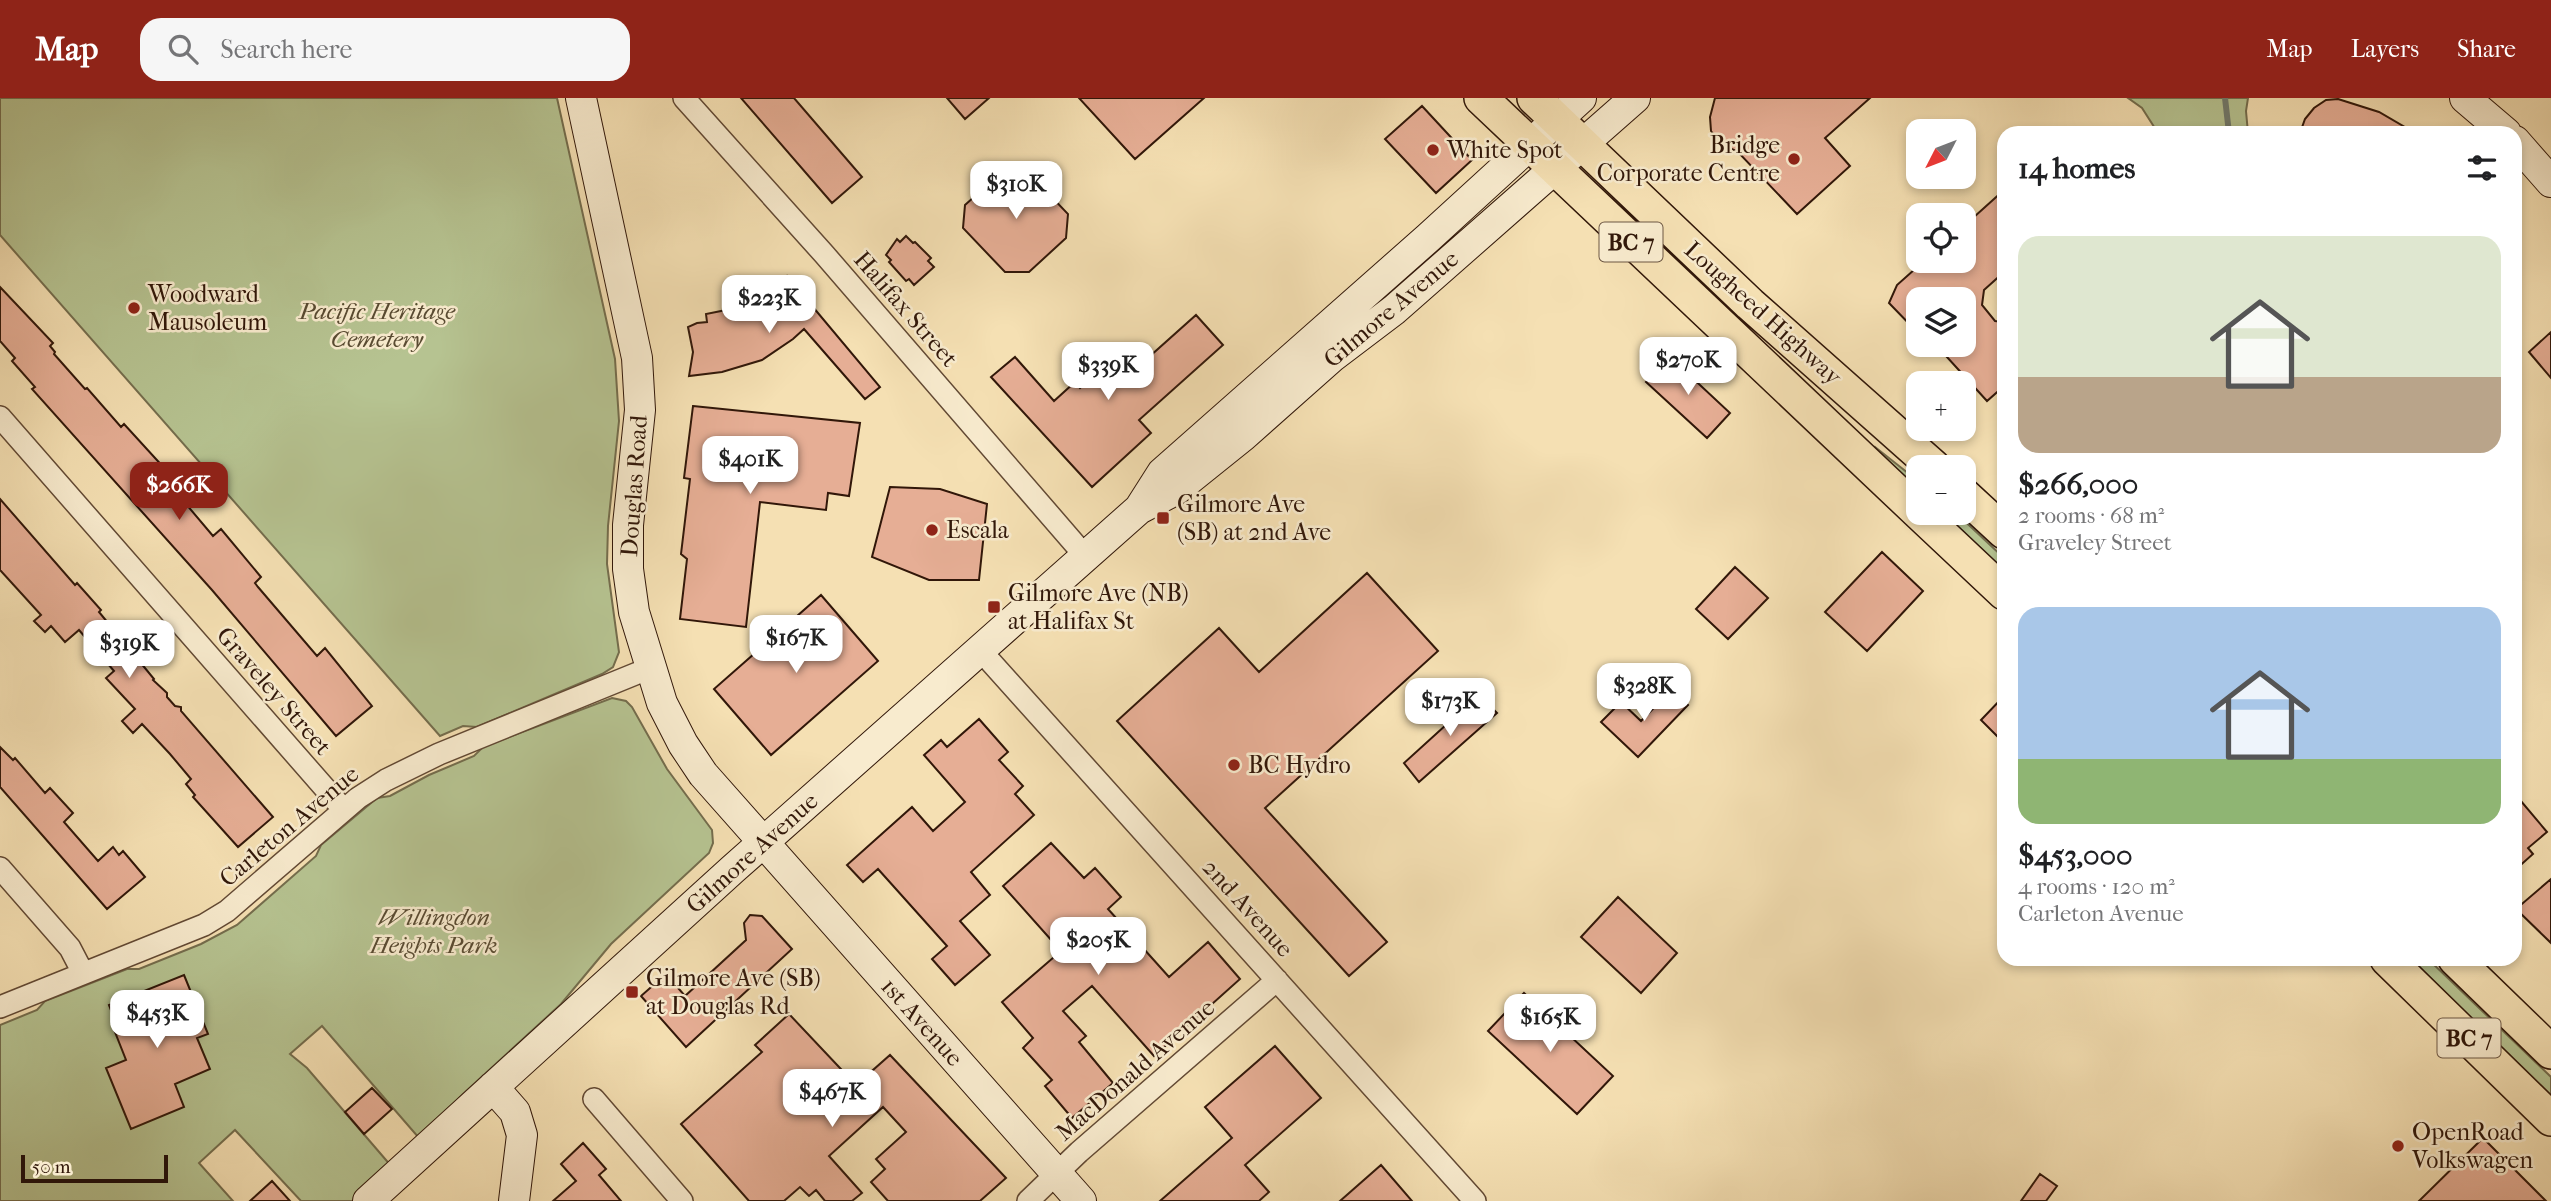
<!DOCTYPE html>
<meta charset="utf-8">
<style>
body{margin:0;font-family:"IM FELL French Canon",serif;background:#f6f6f6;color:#202124;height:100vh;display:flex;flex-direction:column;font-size:26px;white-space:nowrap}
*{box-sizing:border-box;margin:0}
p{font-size:23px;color:#757577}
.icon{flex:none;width:38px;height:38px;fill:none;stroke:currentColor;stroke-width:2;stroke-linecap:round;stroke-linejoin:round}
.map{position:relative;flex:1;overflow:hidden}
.details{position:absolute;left:1997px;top:28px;width:525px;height:840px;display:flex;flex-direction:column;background:#fff;border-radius:21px;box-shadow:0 4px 10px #0003}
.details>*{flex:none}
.needle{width:46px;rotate:228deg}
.fabs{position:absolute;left:1906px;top:21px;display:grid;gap:14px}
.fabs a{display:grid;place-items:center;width:70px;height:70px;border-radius:14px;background:#fff;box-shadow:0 4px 10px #0003;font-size:35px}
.scale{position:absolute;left:21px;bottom:18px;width:147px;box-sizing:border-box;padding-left:7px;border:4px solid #311709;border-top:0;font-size:19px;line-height:24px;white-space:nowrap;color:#311709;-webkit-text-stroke:5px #f8ebce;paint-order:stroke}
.price{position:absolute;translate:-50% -60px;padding:0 16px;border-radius:14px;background:#fff;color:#222;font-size:23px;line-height:46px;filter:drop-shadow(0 2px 4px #0008)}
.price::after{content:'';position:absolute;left:50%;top:42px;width:21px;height:16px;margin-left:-10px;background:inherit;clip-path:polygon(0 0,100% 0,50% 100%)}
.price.on{background:#8f2418;color:#fff}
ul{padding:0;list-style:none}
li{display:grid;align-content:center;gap:14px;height:371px;padding:0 21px}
li span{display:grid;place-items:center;height:217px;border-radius:21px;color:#555}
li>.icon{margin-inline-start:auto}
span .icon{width:126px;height:126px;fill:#fffc;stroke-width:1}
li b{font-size:30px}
h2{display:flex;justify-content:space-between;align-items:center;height:84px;padding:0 21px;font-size:30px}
header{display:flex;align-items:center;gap:42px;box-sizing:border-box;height:98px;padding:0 35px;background:#8f2418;color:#fff}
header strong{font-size:33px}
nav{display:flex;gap:38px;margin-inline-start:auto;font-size:24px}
.search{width:490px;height:63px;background:#f6f6f6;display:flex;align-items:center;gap:18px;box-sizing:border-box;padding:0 24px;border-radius:21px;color:#757577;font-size:26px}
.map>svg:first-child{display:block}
</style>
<header>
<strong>Map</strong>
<div class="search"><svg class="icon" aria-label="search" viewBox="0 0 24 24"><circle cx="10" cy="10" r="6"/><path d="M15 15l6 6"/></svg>Search here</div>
<nav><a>Map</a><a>Layers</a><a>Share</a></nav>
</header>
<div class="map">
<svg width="2551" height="1103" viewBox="0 0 2551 1103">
<rect width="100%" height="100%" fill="#f5e0b3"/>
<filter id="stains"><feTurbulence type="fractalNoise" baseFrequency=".00286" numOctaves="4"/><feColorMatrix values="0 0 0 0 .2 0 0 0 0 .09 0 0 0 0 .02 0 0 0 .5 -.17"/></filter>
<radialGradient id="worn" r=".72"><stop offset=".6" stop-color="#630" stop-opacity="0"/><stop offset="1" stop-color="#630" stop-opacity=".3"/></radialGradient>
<!-- green -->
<path fill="#b6c391" stroke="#746d4d" stroke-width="2" d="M0 0H557L615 261 619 323 608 428 607 466 619 554 613 569 602 576 477 629 463 628 440 638 0 137Z
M2128 0H2248L2246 13 2248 35H2158L2142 10Z
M1875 349 1918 383V396L1872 353Z
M1937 415H1956L2004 460V478Z
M612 600 626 603 632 609 667 671 712 732 713 745 709 755 611 846 561 906 463 996 419 1040 322 928 290 956 307 970 392 1069 354 1103H301L235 1032 199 1065 233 1103H0V927L37 912 45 903 63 896 127 871H139L201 846 237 827 316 758 321 747 377 700 390 698 429 677 474 658 483 649Z
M2407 861H2428L2551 979V999Z"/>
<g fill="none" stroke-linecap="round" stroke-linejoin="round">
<!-- stream -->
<path stroke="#717b6d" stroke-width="6" d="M2225 0 2229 35"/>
</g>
<!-- building -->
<path fill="#e6ae95" stroke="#311709" stroke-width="2" d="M741 0H794L862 79 832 105Z
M947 0H989L965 21Z
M1079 0H1204L1135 61Z
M1715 0H1870L1825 40 1850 68 1797 116 1738 54 1720 45 1711 33 1710 19Z
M2338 1 2379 14 2415 35H2300L2305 21 2314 10 2326 2Z
M1422 8 1472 62 1436 95 1385 41Z
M1025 71 1068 116 1066 140 1029 174H1005L963 130 965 107 1002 74Z
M2004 92V174L1984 192 1982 207 1995 223 2004 224V288L1987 303 1936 247H1964V201H1918V235L1889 205 1897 187 1924 163H1964V128Z
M906 138 913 145 915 144 931 160 928 163 934 169 914 187 909 181 906 183 889 164 891 162 886 157 897 141 900 144Z
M787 178 880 289 865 301 804 231 793 241 762 262 722 274 689 278 693 254 688 229 697 225 707 224 706 216 726 212 742 203 765 186 770 192Z
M0 189 53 245 50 248 55 254 54 256 85 291 87 290 121 329 124 326 187 395 183 399 188 404 186 406 213 438 221 431 261 479 255 485 258 489 317 558 325 550 372 608 336 638 212 492 32 291 35 289 12 263 15 260 0 243Z
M1196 217 1223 247 1139 322 1151 335 1092 389 991 279 1015 259 1054 303 1075 284 1080 290 1096 275 1112 292Z
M2551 234V280L2529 254Z
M1670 259 1730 315 1707 340 1646 284Z
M693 308 860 325 849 398 828 395 826 412 760 404 746 529 680 521 687 461 681 456 690 381 684 380Z
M890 389 940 391 987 406 979 482H929L872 459Z
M0 401 75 487 77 485 101 512 99 514 154 581 153 582 167 595V599L175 608 181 609V613L273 719 238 749 193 699 195 697 186 686 191 681 170 656 142 626 133 635 122 623 135 611 106 580 114 573 79 532 65 544 51 528 45 534 34 523 41 517 0 472Z
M1882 454 1923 493 1867 553 1825 514Z
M1735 469 1768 500 1728 541 1696 511Z
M1367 475 1438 553 1265 710 1387 844 1349 878 1117 623 1219 530 1259 574Z
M821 497 878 563 771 657 714 591Z
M1672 591 1688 607 1638 659 1601 624 1621 604 1641 623Z
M1479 597 1497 615 1419 684 1404 665Z
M2004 598V645L1981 622Z
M979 621 1008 654 999 662 1023 688 1015 696 1034 717 971 774 990 797 960 823 990 857 955 887 932 861 947 848 878 771 863 784 847 767 912 709 933 733 965 704 924 657 941 642 947 649Z
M0 649 13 662 15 660 45 695 50 690 73 715 64 724 98 763 113 749 119 757 123 753 145 779 107 811 0 689Z
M2515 696 2547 734 2528 750 2533 756 2515 772Z
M1051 745 1084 780 1095 770 1121 799 1108 811 1169 879 1208 844 1240 881 1154 958 1092 888 1063 913 1086 938 1079 944 1113 985 1072 1020 1045 988 1052 982 1023 950 1033 940 1002 904 1061 853 1003 788Z
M2551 781V845L2516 811Z
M1618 799 1677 855 1641 895 1581 839Z
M750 817 762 818 792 851 686 949 641 898 666 876 685 898 746 842 744 825Z
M184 877 208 936 197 940 210 971 175 986 184 1009 131 1031 106 970 126 962 113 929 117 928 109 907Z
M1524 895 1613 978 1577 1016 1488 933Z
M789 916 856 987 890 957 1006 1080 980 1103H888L871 1084 885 1071 876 1061 906 1034 883 1009 829 1058 862 1095 852 1103H825L816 1092 809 1098 800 1089 784 1103H749L681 1026 762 954 755 947Z
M1275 948 1321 1000 1245 1067 1269 1094 1259 1103H1160L1232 1040 1205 1009Z
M372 990 392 1011 364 1036 345 1014Z
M2483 1040 2546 1103H2419Z
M583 1045 606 1071 599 1077 621 1103H553L576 1083 561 1066Z
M1381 1067 1412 1103H1340Z
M2040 1076 2057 1088 2046 1103H2021Z
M272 1083 290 1103H250Z"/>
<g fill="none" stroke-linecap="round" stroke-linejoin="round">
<defs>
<path id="street" d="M684 0 824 156 1086 459
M0 319 344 712
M981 553 1475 1103
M0 770 70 850 83 875
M0 909 204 827 227 813 358 700 386 682 439 656 650 570
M594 1001 682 1103
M1028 1103 1079 1054 1277 882"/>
<path id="secondary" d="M581 0 637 260 640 312 628 427V471L634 514 662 605 683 646 703 676 1081 1103
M2465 0 2506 35
M2515 43 2551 84
M1141 408 1162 375 1428 140 1581 0
M493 989 515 1014 522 1037 514 1103
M368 1103 733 771 1139 411 1177 391 1243 338 1332 259 1394 212 1635 0"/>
<path id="primary" d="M1481 0 1918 414
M1534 0 1750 206 1934 369
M1964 397 2004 434
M1919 415 2004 495
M2387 861 2551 1021
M2455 861 2551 954"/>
</defs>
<!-- street casing -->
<use href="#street" stroke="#624934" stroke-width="24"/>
<!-- secondary casing -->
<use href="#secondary" stroke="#311709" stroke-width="32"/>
<!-- primary casing -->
<use href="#primary" stroke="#311709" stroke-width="36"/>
<!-- street -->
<use href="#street" stroke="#f8ebce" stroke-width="21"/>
<!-- secondary -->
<use href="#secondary" stroke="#f8ebce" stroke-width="30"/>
<!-- primary -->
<use href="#primary" stroke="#f5e0b3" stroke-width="33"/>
</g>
<!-- markers -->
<g fill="#8f2418" stroke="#f8ebce" stroke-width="2.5">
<circle cx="1433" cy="52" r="7"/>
<circle cx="1794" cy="61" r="7"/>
<circle cx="134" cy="210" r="7"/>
<rect x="1156" y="413" width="14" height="14" rx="3.5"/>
<circle cx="932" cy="432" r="7"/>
<rect x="987" y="502" width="14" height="14" rx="3.5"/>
<circle cx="1234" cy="667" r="7"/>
<rect x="625" y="887" width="14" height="14" rx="3.5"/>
<circle cx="2398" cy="1048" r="7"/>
</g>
<g text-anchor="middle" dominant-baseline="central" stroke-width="5" stroke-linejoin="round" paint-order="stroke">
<!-- shield labels -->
<g fill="#f8ebce" stroke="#6d5744" stroke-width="2">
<rect x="1599.5" y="124.5" width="63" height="39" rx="5"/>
<rect x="2437.5" y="920.5" width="63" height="39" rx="5"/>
</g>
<g font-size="23" font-weight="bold" fill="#311709">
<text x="1631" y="144">BC 7</text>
<text x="2469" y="940">BC 7</text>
</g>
<!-- poi labels -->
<g font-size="24" fill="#311709" stroke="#f8ebce" text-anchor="start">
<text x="1780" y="47" text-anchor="end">Bridge<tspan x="1780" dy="28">Corporate Centre</tspan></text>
<text x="1447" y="52">White Spot</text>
<text x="148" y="196">Woodward<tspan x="148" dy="28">Mausoleum</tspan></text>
<text x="1177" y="406">Gilmore Ave<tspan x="1177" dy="28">(SB) at 2nd Ave</tspan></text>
<text x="946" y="432">Escala</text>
<text x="1008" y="495">Gilmore Ave (NB)<tspan x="1008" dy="28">at Halifax St</tspan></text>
<text x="1248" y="667">BC Hydro</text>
<text x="646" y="880">Gilmore Ave (SB)<tspan x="646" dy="28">at Douglas Rd</tspan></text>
<text x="2412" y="1034">OpenRoad<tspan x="2412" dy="28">Volkswagen</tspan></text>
</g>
<!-- street labels -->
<g font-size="24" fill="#311709" stroke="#f8ebce">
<text transform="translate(906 211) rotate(49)">Halifax Street</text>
<text transform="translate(1391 211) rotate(-40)">Gilmore Avenue</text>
<text transform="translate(1763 215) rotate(42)">Lougheed Highway</text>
<text transform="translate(634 388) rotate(-86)">Douglas Road</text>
<text transform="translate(274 593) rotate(49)">Graveley Street</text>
<text transform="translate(289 728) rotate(-40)">Carleton Avenue</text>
<text transform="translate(752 755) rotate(-42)">Gilmore Avenue</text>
<text transform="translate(1248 810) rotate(48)">2nd Avenue</text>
<text transform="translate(922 924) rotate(48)">1st Avenue</text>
<text transform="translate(1135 972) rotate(-41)">MacDonald Avenue</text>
</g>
<!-- park labels -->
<g font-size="24" font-style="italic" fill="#594b32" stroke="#f8ebce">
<text x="377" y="213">Pacific Heritage<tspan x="377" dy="28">Cemetery</tspan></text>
<text x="434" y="819">Willingdon<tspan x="434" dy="28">Heights Park</tspan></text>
</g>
</g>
<rect width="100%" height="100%" filter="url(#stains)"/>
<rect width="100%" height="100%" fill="url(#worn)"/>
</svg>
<div class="fabs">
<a><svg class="needle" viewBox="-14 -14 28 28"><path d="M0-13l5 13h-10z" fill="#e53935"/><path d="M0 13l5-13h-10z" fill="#757577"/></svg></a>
<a><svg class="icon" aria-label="locate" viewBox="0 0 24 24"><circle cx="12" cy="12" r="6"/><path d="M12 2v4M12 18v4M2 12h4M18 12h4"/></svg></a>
<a><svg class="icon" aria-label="layers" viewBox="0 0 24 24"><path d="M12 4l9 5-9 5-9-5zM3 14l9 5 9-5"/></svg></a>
<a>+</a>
<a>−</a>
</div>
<div class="scale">50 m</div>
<b class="price" style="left:1016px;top:123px">$310K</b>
<b class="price" style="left:769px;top:237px">$223K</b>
<b class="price" style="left:1688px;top:299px">$270K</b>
<b class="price" style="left:1108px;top:304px">$339K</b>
<b class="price" style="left:750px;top:398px">$401K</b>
<b class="price on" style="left:179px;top:424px">$266K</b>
<b class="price" style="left:796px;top:577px">$167K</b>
<b class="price" style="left:129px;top:582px">$319K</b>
<b class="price" style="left:1644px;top:625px">$328K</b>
<b class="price" style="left:1450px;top:640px">$173K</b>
<b class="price" style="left:1098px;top:879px">$205K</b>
<b class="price" style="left:157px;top:952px">$453K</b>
<b class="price" style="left:1550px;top:956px">$165K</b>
<b class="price" style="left:832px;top:1031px">$467K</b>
<section class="details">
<h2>14 homes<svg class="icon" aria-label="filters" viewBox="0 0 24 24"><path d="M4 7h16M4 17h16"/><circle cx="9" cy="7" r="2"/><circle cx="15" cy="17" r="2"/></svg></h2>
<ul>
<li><span style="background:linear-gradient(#dfe7d0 65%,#b9a48a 0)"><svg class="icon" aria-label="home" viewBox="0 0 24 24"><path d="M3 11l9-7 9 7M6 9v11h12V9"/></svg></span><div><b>$266,000</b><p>2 rooms · 68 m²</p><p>Graveley Street</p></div></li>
<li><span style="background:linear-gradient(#a9c7e8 70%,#8fb573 0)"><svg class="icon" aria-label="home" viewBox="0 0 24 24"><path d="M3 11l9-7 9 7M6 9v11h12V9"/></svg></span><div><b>$453,000</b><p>4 rooms · 120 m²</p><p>Carleton Avenue</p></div></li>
</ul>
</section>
</div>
